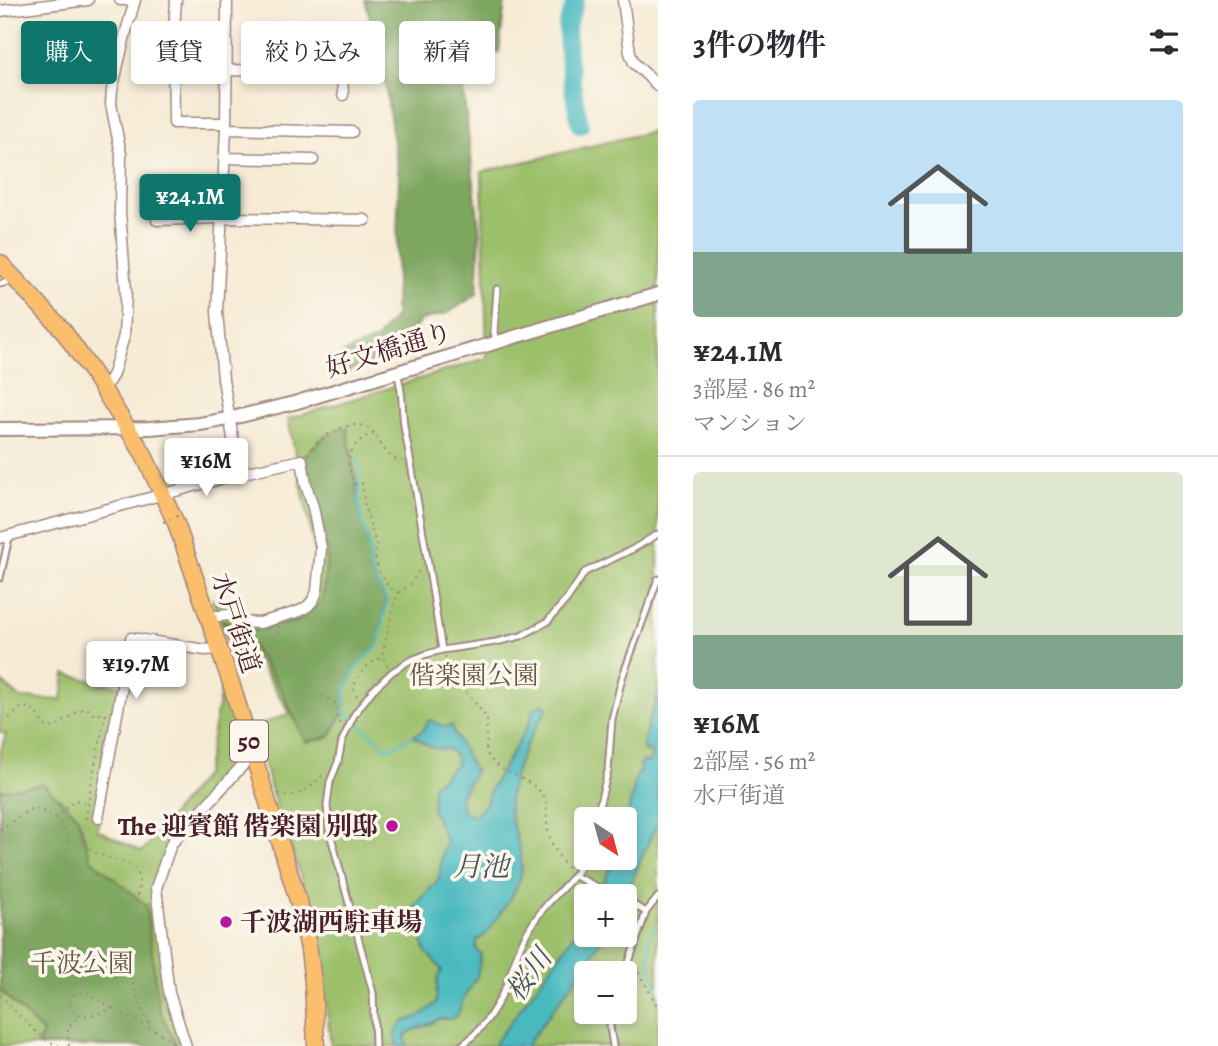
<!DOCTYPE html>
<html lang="ja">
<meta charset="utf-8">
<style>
body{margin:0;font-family:Alegreya,"Noto Serif JP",serif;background:#f7f7f7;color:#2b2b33;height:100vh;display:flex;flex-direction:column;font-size:26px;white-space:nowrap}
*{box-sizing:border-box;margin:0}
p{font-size:23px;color:#7c7c81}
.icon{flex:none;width:38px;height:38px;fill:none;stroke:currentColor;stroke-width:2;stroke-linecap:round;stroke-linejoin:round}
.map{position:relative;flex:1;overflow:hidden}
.details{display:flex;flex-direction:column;background:#fff;width:560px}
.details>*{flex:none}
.guide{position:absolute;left:21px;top:21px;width:532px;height:63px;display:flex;gap:14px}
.needle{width:46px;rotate:144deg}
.fabs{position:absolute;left:574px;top:807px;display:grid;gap:14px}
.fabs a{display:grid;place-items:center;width:63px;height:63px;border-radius:7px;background:#fff;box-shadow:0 4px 10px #0003;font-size:35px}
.price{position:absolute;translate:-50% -60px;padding:0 16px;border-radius:7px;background:#fff;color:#222;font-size:23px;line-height:46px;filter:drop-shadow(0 2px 4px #0008)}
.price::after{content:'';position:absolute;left:50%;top:42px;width:21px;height:16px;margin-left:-10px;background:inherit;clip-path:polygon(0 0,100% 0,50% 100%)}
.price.on{background:#0f766e;color:#fff}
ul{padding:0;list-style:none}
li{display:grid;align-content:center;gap:14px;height:371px;padding:0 35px}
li+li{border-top:2px solid #e1e1e2}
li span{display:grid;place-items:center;height:217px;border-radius:7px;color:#555}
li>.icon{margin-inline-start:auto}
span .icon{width:126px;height:126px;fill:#fffc;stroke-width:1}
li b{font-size:30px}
h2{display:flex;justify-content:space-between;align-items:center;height:84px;padding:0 35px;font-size:30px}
.tag{padding:0 24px;border-radius:7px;background:#fff;box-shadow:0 4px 10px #0003;font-size:24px;line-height:63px}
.tag.on{background:#0f766e;color:#fff}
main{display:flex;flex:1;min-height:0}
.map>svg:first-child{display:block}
</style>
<main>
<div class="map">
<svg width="658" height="1046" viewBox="0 0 658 1046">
<rect width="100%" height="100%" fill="#fbf7ec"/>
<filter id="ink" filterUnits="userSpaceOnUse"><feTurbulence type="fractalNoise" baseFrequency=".0143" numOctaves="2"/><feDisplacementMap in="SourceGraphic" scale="14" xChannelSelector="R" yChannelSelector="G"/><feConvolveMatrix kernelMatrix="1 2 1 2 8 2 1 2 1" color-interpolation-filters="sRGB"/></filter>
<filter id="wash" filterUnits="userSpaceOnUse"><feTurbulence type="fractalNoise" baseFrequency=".00686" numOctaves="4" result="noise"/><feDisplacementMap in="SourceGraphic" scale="28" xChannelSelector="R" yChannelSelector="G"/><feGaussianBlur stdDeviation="1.57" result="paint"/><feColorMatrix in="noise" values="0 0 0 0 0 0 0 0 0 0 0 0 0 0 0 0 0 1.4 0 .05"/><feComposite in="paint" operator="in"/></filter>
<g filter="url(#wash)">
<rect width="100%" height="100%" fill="#f6ebd5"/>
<!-- green -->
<path fill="#9cc06a" stroke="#73704a" stroke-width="2" fill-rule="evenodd" d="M658 130V1046H331L320 942 315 920 272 792 253 728 290 713 251 650 231 655 213 600 246 616 267 615 301 606 310 593 315 552 288 419 487 358 482 172ZM586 819H625V858H586ZM586 896H625V934H586ZM586 973H625V1012H586Z
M65 674 123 688 98 818V830L142 852 205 774 222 685 243 756 192 821 171 844 156 888 169 993 186 1046H0V753L6 734 0 732V681L21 698 62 700Z"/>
<!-- forest -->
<path fill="#7da65e" stroke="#646244" stroke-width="2" d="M365 0H505L499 52 460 63 480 236 477 294 448 313 421 320 395 354 335 376 343 353 376 340 395 316 399 177 382 62Z
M347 427 362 521 368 539 371 570 386 601 378 646 357 666 345 692 344 712 329 737 305 742 282 691 253 647 233 648 223 620 253 631 298 621 322 601 328 551 302 460C314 445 327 431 347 427Z
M43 784 77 815 91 859 146 905 159 1009 177 1046H37L43 1033 0 990V790Z"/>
<!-- water -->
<path fill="#4ab9c0" stroke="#4a6c76" stroke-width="2" d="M658 696V821L625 896H597L615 858H625V826L637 775 640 772 639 765 643 761 647 763 650 761 652 753 649 750 646 753 643 748 647 726Z
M544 703 547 710C530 734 516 764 510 793 504 822 528 851 520 879 516 891 508 902 501 912 494 923 489 935 477 940L476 950 481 954 477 976 463 1000 458 1014 451 1019H438C429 1027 413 1027 405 1036L407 1046H397L395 1034C404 1019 402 1023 417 1017 424 1014 430 1008 436 1003 438 988 434 984 442 970L426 952 420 935 411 923 417 914 415 906 439 879 442 855 446 841 436 817 432 811 433 785 457 764C452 740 442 754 427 745 420 741 421 738 412 737L423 730 429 720 445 727 452 725 454 733 475 772 460 796 462 810 474 816 485 806 490 790 530 722 533 710Z
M586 915V934L604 935 585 966 526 1046H493L564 949Z"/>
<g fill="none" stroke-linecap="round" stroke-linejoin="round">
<!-- stream -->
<path stroke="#4ab9c0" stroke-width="2.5" d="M359 458V501L362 521 368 539 371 570 387 601 378 646 357 666 345 692 344 712 378 739 386 749 412 737
M658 924 649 937 650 968 658 988"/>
<!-- river -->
<path stroke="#4ab9c0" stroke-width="18" d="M575 0V3L567 25 568 56 574 95 580 125"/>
</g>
</g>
<g filter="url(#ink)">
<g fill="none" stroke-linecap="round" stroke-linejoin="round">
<defs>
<path id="service" d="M0 284 8 282 10 278
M496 342 494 332 497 289
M397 373C404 392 401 412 405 432 419 504 430 577 442 650
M0 578 9 537
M596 819 608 771 612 719 622 678 658 579
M575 876 616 896
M625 900 646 912
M625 974 646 912 658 897
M611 1012 610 1027 613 1046
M375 1046 373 993 329 829 327 805 330 782 338 762 342 741 354 715 372 691 392 672 409 661 427 654 442 650 496 642 521 636 547 622 567 599 585 572 633 549 658 534
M461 1046C482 1031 496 1009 506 986 513 968 517 949 528 931 535 919 544 907 554 897 567 883 579 873 586 855"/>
<path id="minor" d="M120 0H135
M176 0 173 46 174 123H225
M227 0 226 129 217 312 223 379 239 474
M623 0 630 53 634 63 658 86
M0 11 88 0
M227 70 342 71 343 95
M226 129 352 132
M224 158 313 160
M157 220 221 218 365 220
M102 387 109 381 113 374 124 336 126 292 120 211 121 154 111 104 112 90 125 35 135 0
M0 538 239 474 302 460 306 485 313 507 321 548 317 591 314 599 308 606 300 611 260 623 241 622 229 615 208 617
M98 818 131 638 205 650 219 649
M186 1046 169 993 156 888 171 844 253 754"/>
<path id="tertiary" d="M0 429 149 428 200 424 228 419 294 403 658 294"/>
<path id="primary" d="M0 263 62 329 94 375 143 453 176 523 232 686 301 910 309 950 313 983 316 1046"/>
</defs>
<!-- service casing -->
<use href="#service" stroke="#a08580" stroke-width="9"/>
<!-- minor casing -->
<use href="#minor" stroke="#a08580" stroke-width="13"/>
<!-- tertiary casing -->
<use href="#tertiary" stroke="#a08580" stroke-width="16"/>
<!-- primary casing -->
<use href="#primary" stroke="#a08580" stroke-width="19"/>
<!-- path -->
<path stroke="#a08580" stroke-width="2" stroke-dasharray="2 5" stroke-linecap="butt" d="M374 434C362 436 349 448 349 462 348 469 352 477 355 484L362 483 365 507 376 544 375 557 378 569 388 586 399 593
M307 454C318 439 347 418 366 427 382 434 379 456 402 461
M279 626 280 631 267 640 276 649 294 651 287 657 300 669 307 663 313 684 307 689 335 703 340 727
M445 656 456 679 487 718 486 752C497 776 533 775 545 799 548 806 546 814 547 821 547 840 558 857 570 870
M388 666 382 656 394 602 399 593 409 586 421 568
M357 697 353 688C361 672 365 665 382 657
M106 714 93 774 82 842 94 852 133 866 139 877V887L135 903 138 920 129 974 144 1014 152 1028
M9 718 22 707 32 708 47 728C64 727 71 711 87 708L93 714H104
M278 794C299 800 310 787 324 774
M55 818 75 800 88 803
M0 829 23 814 34 808C51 814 58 819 68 834L63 898 47 933
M0 924 15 938 26 943C55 929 53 932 81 945L85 991
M635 966 658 1007
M0 973C13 963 19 966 34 971L37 966 26 943
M0 995C15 1010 40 1041 60 1046
M114 1008 97 1014 80 1016 73 1010 68 1002 74 995 85 991C99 1001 122 1014 138 1022 152 1028 164 1035 176 1045
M69 1046C67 1031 66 1027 79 1017"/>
<!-- service -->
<use href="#service" stroke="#fff" stroke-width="5"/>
<!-- minor -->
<use href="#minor" stroke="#fff" stroke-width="10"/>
<!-- tertiary -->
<use href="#tertiary" stroke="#fff" stroke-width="12"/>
<!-- primary -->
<use href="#primary" stroke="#fabe6d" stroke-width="16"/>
<!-- path-bridge -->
<path stroke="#a08580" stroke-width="2" stroke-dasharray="2 5" stroke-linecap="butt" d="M163 522 180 515"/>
</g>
</g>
<!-- markers -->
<g fill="#b5179e" stroke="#fbf7ec" stroke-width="2.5">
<circle cx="392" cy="826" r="7"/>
<circle cx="226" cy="922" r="7"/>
</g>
<g text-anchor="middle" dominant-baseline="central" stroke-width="7" stroke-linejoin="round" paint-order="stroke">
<!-- shield labels -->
<rect fill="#fbf7ec" stroke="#7f6065" stroke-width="2" x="230" y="720.5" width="38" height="41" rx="5"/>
<g font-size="24" font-weight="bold" fill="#4a1f2b">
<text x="249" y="741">50</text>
</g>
<!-- street labels -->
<g font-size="26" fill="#4a1f2b" stroke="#fbf7ec">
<text transform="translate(389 350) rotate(-17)">好文橋通り</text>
<text transform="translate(236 623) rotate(72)">水戸街道</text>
</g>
<!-- park labels -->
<g font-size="26" fill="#675741" stroke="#fbf7ec">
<text x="474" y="675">偕楽園公園</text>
<text x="82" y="963">千波公園</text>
</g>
<!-- poi labels -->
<g font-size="26" font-weight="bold" fill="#4a1f2b" stroke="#fbf7ec" text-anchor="end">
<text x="378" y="826">The 迎賓館 偕楽園 別邸</text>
<text x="240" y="922" text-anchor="start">千波湖西駐車場</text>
</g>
<!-- water labels -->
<g font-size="28" font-style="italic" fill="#4a555f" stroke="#fbf7ec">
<text x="481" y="867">月池</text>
<text transform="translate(529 975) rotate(-54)">桜川</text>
</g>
</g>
</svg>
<div class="fabs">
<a><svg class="needle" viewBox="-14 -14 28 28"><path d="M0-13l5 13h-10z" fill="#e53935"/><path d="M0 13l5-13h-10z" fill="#7c7c81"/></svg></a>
<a>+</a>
<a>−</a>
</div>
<b class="price on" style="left:190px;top:234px">¥24.1M</b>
<b class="price" style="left:206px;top:498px">¥16M</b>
<b class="price" style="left:136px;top:701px">¥19.7M</b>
<div class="guide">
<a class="tag on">購入</a>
<a class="tag">賃貸</a>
<a class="tag">絞り込み</a>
<a class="tag">新着</a>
</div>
</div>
<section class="details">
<h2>3件の物件<svg class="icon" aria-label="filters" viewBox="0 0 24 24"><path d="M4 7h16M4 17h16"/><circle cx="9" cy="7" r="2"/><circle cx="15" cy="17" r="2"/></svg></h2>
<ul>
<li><span style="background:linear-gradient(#bfe0f5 70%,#7fa58c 0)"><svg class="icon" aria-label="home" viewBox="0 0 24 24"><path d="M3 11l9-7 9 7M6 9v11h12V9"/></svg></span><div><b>¥24.1M</b><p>3部屋 · 86 m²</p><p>マンション</p></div></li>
<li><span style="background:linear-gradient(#dfe7d0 75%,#7fa58c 0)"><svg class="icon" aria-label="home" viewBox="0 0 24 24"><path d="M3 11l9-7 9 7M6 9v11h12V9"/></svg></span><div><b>¥16M</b><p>2部屋 · 56 m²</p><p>水戸街道</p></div></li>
</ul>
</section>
</main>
